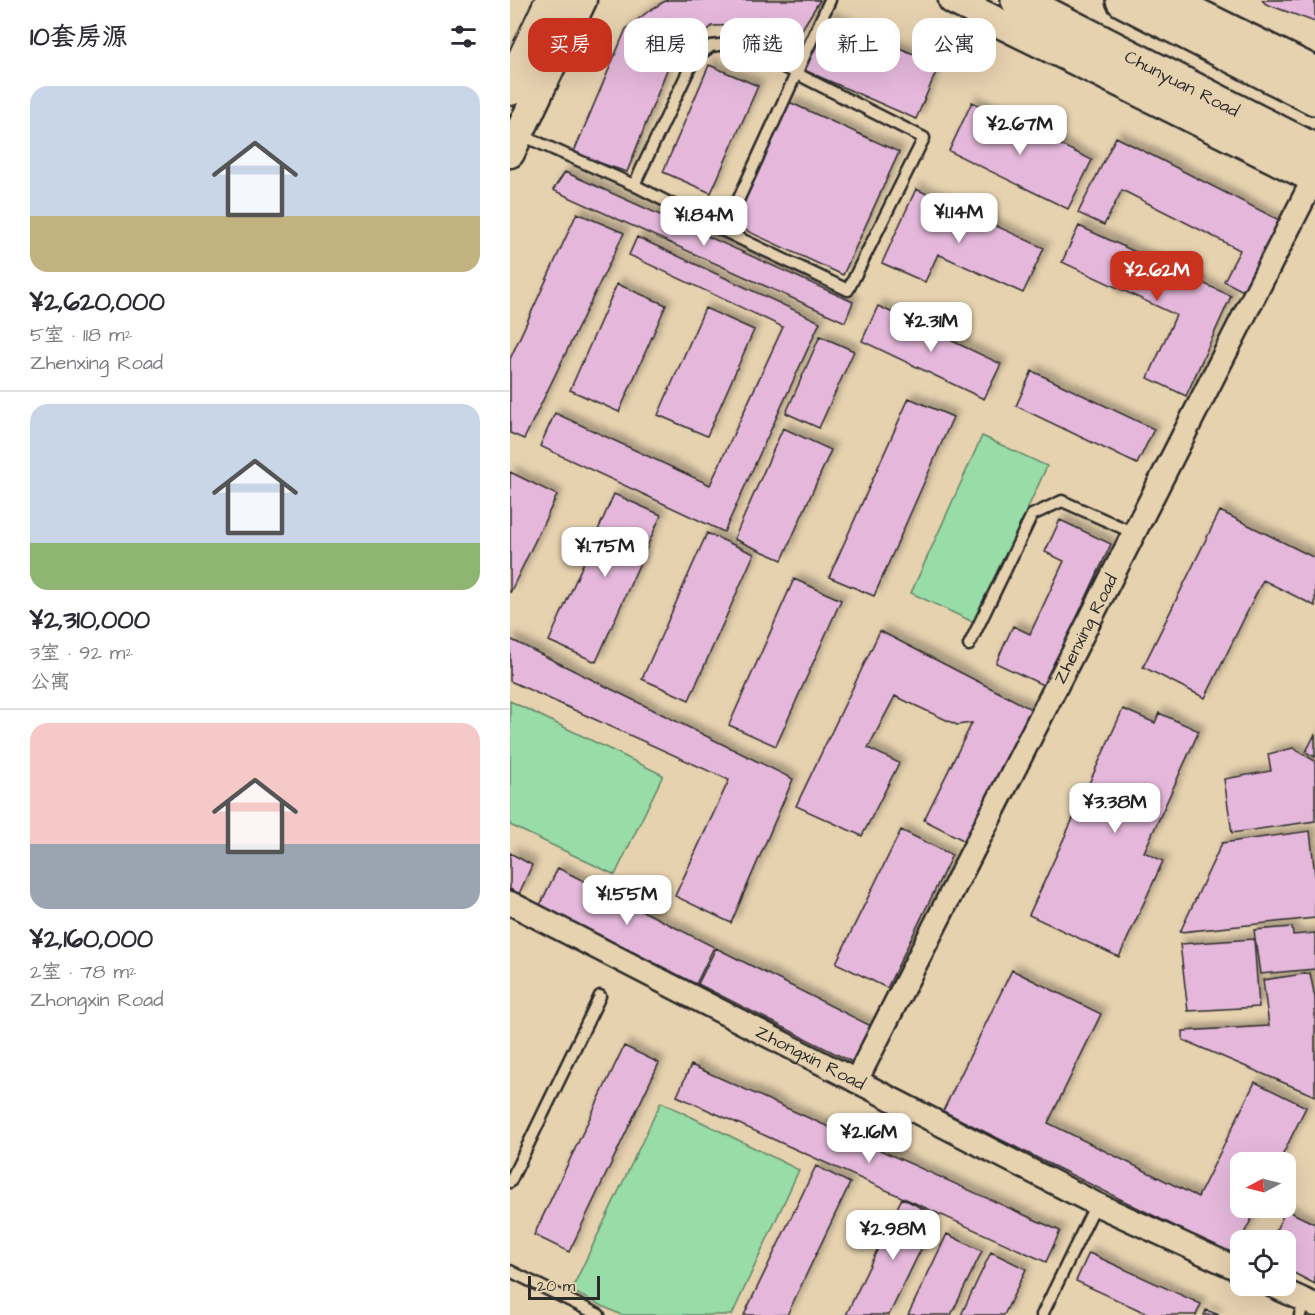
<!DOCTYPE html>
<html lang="zh">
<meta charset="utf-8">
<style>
body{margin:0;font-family:"Architects Daughter","LXGW WenKai TC",sans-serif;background:#f7f7f7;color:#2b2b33;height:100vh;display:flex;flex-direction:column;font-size:22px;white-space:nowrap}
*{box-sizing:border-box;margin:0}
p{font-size:20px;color:#7c7c81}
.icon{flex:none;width:33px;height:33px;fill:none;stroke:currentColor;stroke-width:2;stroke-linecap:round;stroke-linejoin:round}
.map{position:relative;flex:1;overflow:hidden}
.panel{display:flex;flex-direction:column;background:#fff;width:510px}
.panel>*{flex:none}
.hud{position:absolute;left:18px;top:18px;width:570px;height:54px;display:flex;gap:12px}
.needle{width:39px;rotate:263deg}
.fabs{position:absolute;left:720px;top:1152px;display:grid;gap:12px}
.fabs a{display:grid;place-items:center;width:66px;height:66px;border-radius:12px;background:#fff;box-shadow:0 6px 24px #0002;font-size:30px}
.scale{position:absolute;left:18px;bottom:15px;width:72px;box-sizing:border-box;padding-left:6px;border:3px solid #2b2b2b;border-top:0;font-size:16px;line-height:21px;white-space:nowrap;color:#2b2b2b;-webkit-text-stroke:4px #e7d2b0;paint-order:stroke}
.price{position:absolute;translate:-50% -51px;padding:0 14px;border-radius:12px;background:#fff;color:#222;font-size:20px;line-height:39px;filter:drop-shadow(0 2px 3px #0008)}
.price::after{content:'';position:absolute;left:50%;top:36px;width:18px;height:14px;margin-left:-9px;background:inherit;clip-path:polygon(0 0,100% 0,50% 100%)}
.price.current{background:#c8321e;color:#fff}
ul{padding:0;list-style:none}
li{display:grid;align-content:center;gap:12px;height:318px;padding:0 30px}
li+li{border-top:2px solid #e1e1e2}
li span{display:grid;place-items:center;height:186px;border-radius:18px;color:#555}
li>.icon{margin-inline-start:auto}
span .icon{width:108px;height:108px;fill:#fffc;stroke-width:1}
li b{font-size:26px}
h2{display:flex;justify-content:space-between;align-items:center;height:72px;padding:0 30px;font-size:26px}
.chip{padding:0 21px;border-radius:18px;background:#fff;box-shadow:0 6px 24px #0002;font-size:21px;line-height:54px}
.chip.current{background:#c8321e;color:#fff}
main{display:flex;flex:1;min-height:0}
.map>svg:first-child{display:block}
</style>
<main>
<section class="panel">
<h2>10套房源<svg class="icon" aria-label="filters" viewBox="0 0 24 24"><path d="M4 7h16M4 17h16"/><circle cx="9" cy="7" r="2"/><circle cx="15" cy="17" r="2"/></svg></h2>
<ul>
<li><span style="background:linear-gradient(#c9d6e8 70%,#c2b280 0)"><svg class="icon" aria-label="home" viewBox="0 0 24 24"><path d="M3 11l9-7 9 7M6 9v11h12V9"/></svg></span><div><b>¥2,620,000</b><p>5室 · 118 m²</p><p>Zhenxing Road</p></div></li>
<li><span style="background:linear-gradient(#c9d6e8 75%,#8fb573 0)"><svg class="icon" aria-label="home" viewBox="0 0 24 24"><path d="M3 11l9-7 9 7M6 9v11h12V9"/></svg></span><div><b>¥2,310,000</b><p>3室 · 92 m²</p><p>公寓</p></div></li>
<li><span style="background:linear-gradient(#f6c9c9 65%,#9aa5b1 0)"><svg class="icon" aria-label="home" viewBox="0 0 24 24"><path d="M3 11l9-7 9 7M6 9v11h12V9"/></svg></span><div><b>¥2,160,000</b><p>2室 · 78 m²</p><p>Zhongxin Road</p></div></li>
</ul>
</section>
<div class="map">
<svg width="805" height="1315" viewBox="0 0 805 1315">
<defs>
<filter id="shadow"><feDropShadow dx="5.5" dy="-5.5" stdDeviation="3" flood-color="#0004"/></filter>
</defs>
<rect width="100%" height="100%" fill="#e7d2b0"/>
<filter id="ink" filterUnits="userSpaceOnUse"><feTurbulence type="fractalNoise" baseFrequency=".0167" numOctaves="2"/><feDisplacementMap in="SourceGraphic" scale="12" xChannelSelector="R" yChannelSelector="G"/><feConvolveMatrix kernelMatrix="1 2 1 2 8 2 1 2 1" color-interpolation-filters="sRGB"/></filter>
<g filter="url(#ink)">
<!-- green -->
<path fill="#98dca7" stroke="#628469" stroke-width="1.5" d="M472 436 537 466 465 623 401 593Z
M0 701 153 775 105 875 0 825Z
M151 1102 289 1170 222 1315H111L61 1291Z"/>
<!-- building -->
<path fill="#e5b8db" stroke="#2b2b2b" stroke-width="1.5" filter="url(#shadow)" d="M157 0H310L279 50 237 25 202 26 158 67 117 172 63 154 116 29 140 10Z
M752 0H805V22L756 4Z
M317 17 429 65 406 119 294 70Z
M199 65 248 86 201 193 153 172Z
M279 102 389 152 333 275 224 225Z
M462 102 582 160 558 209 439 151Z
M606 137 771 221 735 292 714 281 730 250 612 190 594 225 568 213Z
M55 172 343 302 335 322 43 190Z
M406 189 534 248 513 293 428 254 415 282 372 263Z
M67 213 114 233 14 439 0 433V359Z
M569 226 721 296 676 396 638 378 666 315 552 262Z
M127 237 310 322 214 532 30 446 45 413 200 485 273 327 119 255Z
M107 284 156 305 109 412 60 390Z
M368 306 491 364 474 399 352 341Z
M195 308 244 330 197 436 148 415Z
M310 336 344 351 309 428 276 413Z
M522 371 644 429 627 464 506 406Z
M399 398 443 417 364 596 319 577Z
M273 428 321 450 272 560 224 539Z
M0 472 47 495 0 593Z
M104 494 151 515 86 662 39 641Z
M710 511 805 558V606L753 580 695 698 633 667Z
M550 520 601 544 535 686 486 663 503 626 520 634 554 561 535 552Z
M197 533 244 554 179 700 132 679Z
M284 579 331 600 266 746 219 725Z
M370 631 523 710 455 841 414 820 462 723 447 725 385 696 358 748 389 763 352 836 286 806Z
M0 639 283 779 221 923 165 896 219 780 0 681Z
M613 709 645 723 649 713 689 731 634 852 653 861 609 957 519 915Z
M805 734V757L796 752Z
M783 748 805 761V821L722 833 714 779 761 771 758 754Z
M391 830 442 855 377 988 326 963Z
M800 831 805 876V918L670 932 712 843Z
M0 853 22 865 9 894 0 889Z
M48 868 204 947 186 984 30 905Z
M782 927 783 935 805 933V969L750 974 744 930Z
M744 939 749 1007 678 1011 670 944Z
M206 948 363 1027 344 1063 188 984Z
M502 970 591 1014 538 1123 688 1197 745 1082 796 1107 769 1162H730V1208H747L723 1255 433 1111Z
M800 973 805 998V1096L673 1040V1031L759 1026 753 980Z
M114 1046 149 1063 59 1252 24 1235Z
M181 1065 550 1231 536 1262 167 1096Z
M306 1166 340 1183 277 1315H234Z
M392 1198 427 1216 379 1315H336Z
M776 1210 805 1224V1284L776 1269V1240H761Z
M437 1234 472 1251 441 1315H398Z
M481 1252 516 1269 494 1315H451Z
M579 1253 691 1304 686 1315H640L566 1281Z
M696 1310 709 1315H694Z"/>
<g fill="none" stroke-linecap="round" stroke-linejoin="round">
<defs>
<path id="service" d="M226 43 414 138 338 290 214 231 124 185 184 59 201 46Z
M9 134 124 185
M214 231 320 0
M459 645 522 515 552 501 624 533
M0 1182 90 996
M0 1271 89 1315
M532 1315 586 1204
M790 1315 795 1300"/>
<g id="minor">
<path id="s1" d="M0 903 586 1204 730 1270"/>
<path id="s2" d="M346 1081 805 176"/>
<path d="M763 1286 805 1305"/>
</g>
<path id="tertiary" d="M443 0 805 179
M661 0 805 71
M0 153 72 0"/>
<path id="secondary" d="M0 89 42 0"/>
<g id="primary">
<path id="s3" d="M508 0 805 151"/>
<path d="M613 0 805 98"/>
</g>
</defs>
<!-- service casing -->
<use href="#service" stroke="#2b2b2b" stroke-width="15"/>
<!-- minor casing -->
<use href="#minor" stroke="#2b2b2b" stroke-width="27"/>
<!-- tertiary casing -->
<use href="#tertiary" stroke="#2b2b2b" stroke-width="33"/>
<!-- secondary casing -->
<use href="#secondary" stroke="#2b2b2b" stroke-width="36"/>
<!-- primary casing -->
<use href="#primary" stroke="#2b2b2b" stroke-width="38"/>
<!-- service -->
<use href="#service" stroke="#e7d2b0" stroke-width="10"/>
<!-- minor -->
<use href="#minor" stroke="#e7d2b0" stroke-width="22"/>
<!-- tertiary -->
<use href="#tertiary" stroke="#e7d2b0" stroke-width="28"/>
<!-- secondary -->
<use href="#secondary" stroke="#e7d2b0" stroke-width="32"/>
<!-- primary -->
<use href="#primary" stroke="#e7d2b0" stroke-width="33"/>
</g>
</g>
<g text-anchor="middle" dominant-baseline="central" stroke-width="4.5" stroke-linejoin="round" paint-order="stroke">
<!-- street labels -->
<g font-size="18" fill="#2b2b2b" stroke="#e7d2b0">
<text stroke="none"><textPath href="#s3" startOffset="184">Chunyuan Road</textPath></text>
<text stroke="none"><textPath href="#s2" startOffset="507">Zhenxing Road</textPath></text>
<text stroke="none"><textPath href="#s1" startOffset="338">Zhongxin Road</textPath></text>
</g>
</g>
</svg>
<div class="fabs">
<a><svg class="needle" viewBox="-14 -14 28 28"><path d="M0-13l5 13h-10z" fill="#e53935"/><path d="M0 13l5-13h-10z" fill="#7c7c81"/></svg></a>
<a><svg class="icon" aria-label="locate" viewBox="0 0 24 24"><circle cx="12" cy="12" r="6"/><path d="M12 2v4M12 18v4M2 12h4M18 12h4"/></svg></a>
</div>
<div class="scale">20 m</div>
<b class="price" style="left:510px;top:156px">¥2.67M</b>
<b class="price" style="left:449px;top:244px">¥1.14M</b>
<b class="price" style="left:194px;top:247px">¥1.84M</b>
<b class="price current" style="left:647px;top:302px">¥2.62M</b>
<b class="price" style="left:421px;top:353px">¥2.31M</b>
<b class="price" style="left:95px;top:578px">¥1.75M</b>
<b class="price" style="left:605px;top:834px">¥3.38M</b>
<b class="price" style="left:117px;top:926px">¥1.55M</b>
<b class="price" style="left:359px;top:1164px">¥2.16M</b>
<b class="price" style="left:383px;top:1261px">¥2.98M</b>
<div class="hud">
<a class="chip current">买房</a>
<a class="chip">租房</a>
<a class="chip">筛选</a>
<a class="chip">新上</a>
<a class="chip">公寓</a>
</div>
</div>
</main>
